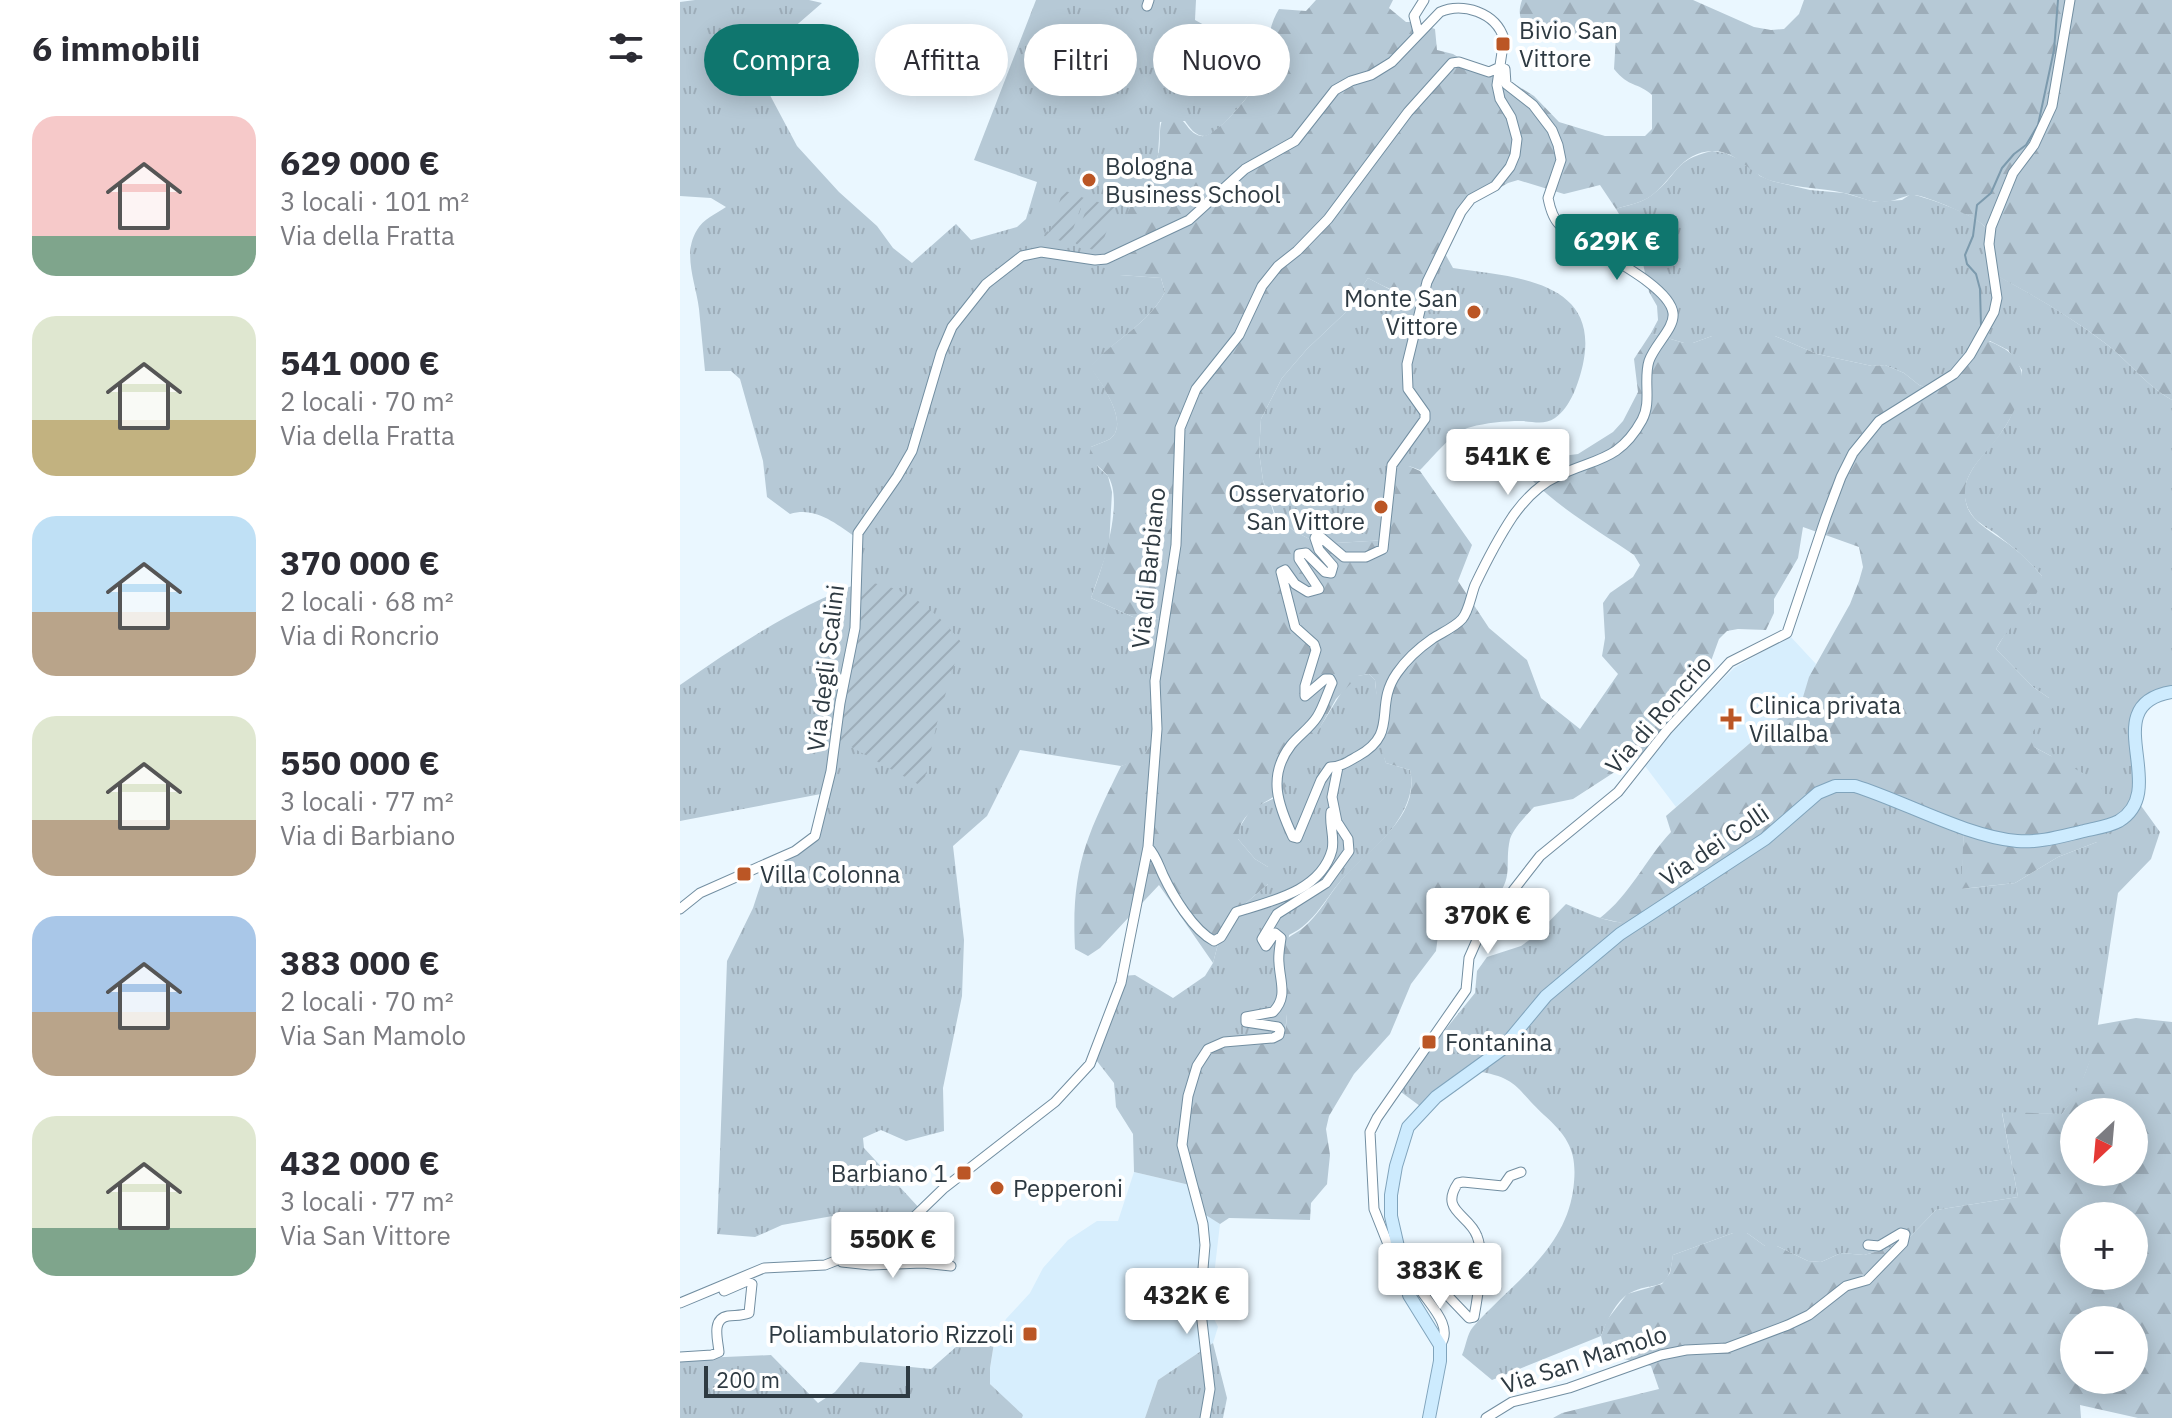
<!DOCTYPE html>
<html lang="it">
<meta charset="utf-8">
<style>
body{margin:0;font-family:"IBM Plex Sans",sans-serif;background:#f7f7f7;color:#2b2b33;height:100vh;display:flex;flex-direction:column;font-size:30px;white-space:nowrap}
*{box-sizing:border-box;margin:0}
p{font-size:26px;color:#7c7c81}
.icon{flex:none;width:44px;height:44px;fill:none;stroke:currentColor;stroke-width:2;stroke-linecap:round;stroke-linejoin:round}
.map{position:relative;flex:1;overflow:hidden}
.details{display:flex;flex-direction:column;background:#fff;width:680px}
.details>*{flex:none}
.hud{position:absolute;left:24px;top:24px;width:760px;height:72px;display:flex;gap:16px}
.needle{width:52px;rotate:206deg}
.fabs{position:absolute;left:1380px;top:1098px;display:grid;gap:16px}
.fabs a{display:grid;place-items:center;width:88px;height:88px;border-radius:50%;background:#fff;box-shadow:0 4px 20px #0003;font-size:40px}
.scale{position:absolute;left:24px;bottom:20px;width:206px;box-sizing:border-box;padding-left:8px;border:4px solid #2e3a42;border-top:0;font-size:22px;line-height:28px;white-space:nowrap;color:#2e3a42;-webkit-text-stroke:6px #fff;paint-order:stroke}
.price{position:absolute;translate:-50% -68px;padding:0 18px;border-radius:8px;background:#fff;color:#222;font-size:26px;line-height:52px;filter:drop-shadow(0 2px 4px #0008)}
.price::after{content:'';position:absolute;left:50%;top:48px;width:24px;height:18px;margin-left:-12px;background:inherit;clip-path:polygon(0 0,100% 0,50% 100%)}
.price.selected{background:#0f766e;color:#fff}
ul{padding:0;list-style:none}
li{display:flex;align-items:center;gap:24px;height:200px;padding:0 32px}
li span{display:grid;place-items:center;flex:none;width:224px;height:160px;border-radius:24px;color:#555}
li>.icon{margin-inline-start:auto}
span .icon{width:96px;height:96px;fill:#fffc;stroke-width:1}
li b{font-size:34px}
h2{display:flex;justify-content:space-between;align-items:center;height:96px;padding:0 32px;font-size:34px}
.pill{padding:0 28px;border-radius:36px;background:#fff;box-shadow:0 4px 20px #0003;font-size:28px;line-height:72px}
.pill.selected{background:#0f766e;color:#fff}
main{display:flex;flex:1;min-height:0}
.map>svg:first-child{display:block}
</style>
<main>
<section class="details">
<h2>6 immobili<svg class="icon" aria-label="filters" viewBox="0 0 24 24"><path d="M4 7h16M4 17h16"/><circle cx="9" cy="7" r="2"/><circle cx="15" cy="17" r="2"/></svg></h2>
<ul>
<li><span style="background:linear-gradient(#f6c9c9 75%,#7fa58c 0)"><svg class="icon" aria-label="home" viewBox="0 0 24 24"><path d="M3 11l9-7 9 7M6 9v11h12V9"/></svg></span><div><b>629 000 €</b><p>3 locali · 101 m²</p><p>Via della Fratta</p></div></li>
<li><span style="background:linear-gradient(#dfe7d0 65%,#c2b280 0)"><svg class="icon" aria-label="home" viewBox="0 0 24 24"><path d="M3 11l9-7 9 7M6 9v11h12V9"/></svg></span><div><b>541 000 €</b><p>2 locali · 70 m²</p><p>Via della Fratta</p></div></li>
<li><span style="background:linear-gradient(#bfe0f5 60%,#b9a48a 0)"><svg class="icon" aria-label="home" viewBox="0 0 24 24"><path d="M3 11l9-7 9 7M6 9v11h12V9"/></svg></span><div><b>370 000 €</b><p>2 locali · 68 m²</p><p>Via di Roncrio</p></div></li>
<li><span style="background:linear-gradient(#dfe7d0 65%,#b9a48a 0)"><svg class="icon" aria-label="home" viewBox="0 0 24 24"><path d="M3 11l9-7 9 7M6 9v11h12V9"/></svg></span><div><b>550 000 €</b><p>3 locali · 77 m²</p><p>Via di Barbiano</p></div></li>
<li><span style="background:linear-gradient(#a9c7e8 60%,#b9a48a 0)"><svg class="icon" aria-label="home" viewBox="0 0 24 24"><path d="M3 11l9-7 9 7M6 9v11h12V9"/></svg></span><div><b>383 000 €</b><p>2 locali · 70 m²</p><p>Via San Mamolo</p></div></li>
<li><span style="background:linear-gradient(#dfe7d0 70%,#7fa58c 0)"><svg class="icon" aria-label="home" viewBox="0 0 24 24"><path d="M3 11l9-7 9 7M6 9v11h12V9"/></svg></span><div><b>432 000 €</b><p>3 locali · 77 m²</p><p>Via San Vittore</p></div></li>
</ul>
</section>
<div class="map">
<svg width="1492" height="1418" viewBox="0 0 1492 1418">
<defs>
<pattern id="industrial-grid" width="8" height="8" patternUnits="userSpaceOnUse" patternTransform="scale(2)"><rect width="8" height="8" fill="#d7eefd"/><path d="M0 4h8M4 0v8" fill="none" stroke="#b9cdda"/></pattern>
<pattern id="grass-tufts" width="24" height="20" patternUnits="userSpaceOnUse" patternTransform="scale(2)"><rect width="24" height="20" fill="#b6c9d6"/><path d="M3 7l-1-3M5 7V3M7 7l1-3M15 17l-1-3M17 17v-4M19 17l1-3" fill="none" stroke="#9dadb9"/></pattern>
<pattern id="forest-firs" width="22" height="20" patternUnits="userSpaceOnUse" patternTransform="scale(2)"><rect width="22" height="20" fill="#b6c9d6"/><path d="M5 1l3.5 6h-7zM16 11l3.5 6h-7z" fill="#9dadb9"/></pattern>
<pattern id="garden-furrows" width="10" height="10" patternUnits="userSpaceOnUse" patternTransform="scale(2)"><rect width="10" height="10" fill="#b6c9d6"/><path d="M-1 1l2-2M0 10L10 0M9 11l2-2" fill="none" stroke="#9dadb9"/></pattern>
</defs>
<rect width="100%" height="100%" fill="#eaf7ff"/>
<!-- built -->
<path fill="#d7eefd" d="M1110 636 1136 664 1123 697 996 807 965 766 992 730 1054 668Z
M454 1172 514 1186 521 1211 540 1224 530 1310 538 1327 533 1343 478 1380 465 1418H342V1415L310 1384V1368L314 1343 326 1319 350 1293 363 1268 388 1240 417 1221H438Z"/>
<!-- industrial -->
<path fill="url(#industrial-grid)" d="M535 31 574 53 553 90 514 69Z"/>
<!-- grass -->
<path fill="url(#grass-tufts)" d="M15 0H129L142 3 89 49 81 65 83 82 117 146 159 192 197 226 213 248 232 263 276 224 291 240 337 227 346 219 357 182 294 160 356 0H516L515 20 535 31 514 69 552 90 574 53 583 56C582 62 582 69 581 75 577 88 538 135 525 136 515 136 510 128 505 121L480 122 478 155 440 275 481 278 485 292C468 325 434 339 411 367 420 382 451 423 430 439 425 442 417 444 411 447L418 467 428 476 432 492 429 546 411 598 453 617 481 619 478 730 470 747 458 761 441 766 340 750 307 816 273 846 284 940 282 996 263 1088 264 1131 226 1141 201 1130 183 1138 184 1148 241 1210 200 1241 158 1215 102 1225 75 1237 37 1234 47 961 73 908 88 862 128 845 146 793 0 821V685C56 646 113 608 177 584V538C156 524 136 506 110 514L87 497 83 461 60 379 51 371H25C23 350 21 330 19 309 16 283 2 254 17 230 23 219 36 214 46 207L31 198 0 196V2Z
M1032 151 1045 153 1065 162 1080 176 1092 181 1130 190 1164 193 1195 202 1222 200 1231 194C1248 198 1295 214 1305 227 1313 238 1314 262 1318 276 1355 296 1391 317 1425 343 1449 361 1465 385 1492 400V694L1468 700 1453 745 1454 796 1480 832 1471 859 1438 893 1414 1050 1398 1093 1382 1114 1322 1113 1338 1197 1256 1210 1223 1244 1184 1255 1161 1253 1141 1262 1128 1261 1097 1246H1085L1067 1233H1053L993 1255C988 1296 977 1279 950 1293 936 1300 926 1323 921 1336L812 1380 782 1355C786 1346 787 1334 793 1327 831 1284 884 1251 893 1191 898 1155 891 1139 864 1115 836 1089 838 1077 795 1071L744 1109 721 1092 748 1051 795 993 797 971 807 957 841 946 855 936 886 904C907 913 929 924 952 923L1153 784 1284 826 1282 889 1335 883 1378 857 1417 842 1371 756 1354 747 1348 737 1369 698 1353 687 1316 649 1333 621 1350 604 1362 576C1350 562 1336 549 1321 538 1312 530 1298 524 1292 515 1270 483 1303 457 1320 434 1334 416 1341 393 1342 370L1328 350 1310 341 1253 390 1239 385 1224 373 1205 365 1192 366 1137 354 1095 336H1032L1013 343H1004L971 333 978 320 977 306 969 292 960 249 936 209C948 205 962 203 972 195 999 175 992 160 1032 151Z
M763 250 773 268C832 277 921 279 903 364 899 382 891 407 875 418 863 426 853 421 840 421 825 421 805 423 791 427 772 431 754 457 740 470L729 466 706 540 639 544 614 531 595 514 583 480 579 452 581 419 602 378 627 349 665 313 688 278 709 289Z
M689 674 695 680C696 699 702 708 704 724 706 738 701 749 706 763L730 770C734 786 729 802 720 817 706 841 683 857 664 877 646 897 635 923 609 935L604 983 608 1005 605 1032 593 1039 514 1186 454 1172 453 1134 436 1107 434 1083 413 1056 442 976 455 975 493 998 525 976 533 963 539 940 558 910 588 884V867L575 859 558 839V830L571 809 597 797 666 685 677 676Z
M302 1334 314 1343 310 1368V1384L343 1415 342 1418H0V1359L91 1355 138 1403 155 1392 180 1362 251 1369 285 1339Z
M533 1343 547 1398 543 1418H465L478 1380Z"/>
<!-- forest -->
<path fill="url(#forest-firs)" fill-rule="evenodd" d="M636 0H713L709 8 726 22H735L755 29 757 50 773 54 793 66 820 75 854 96 879 122 925 136H965L972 129V95C958 82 949 88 934 69L936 36 858 35C842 27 836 17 842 0H1013L1074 27 1091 30 1104 29 1119 14 1124 0H1492V400C1465 385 1449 361 1425 343 1391 317 1355 296 1317 276 1314 262 1313 240 1306 228 1300 218 1246 196 1235 195 1226 194 1213 203 1200 202 1188 202 1176 195 1164 193 1140 188 1116 188 1092 181 1070 175 1058 151 1033 151 1000 152 993 180 971 196 961 203 948 205 936 209L920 185 884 194 838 180 828 183 800 199 786 208 743 294C723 297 705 287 688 278L665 313 627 349 602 378 581 419 579 452 583 480 594 514 614 531 639 544 706 540 712 518 717 473 729 466 740 471 792 545 778 581 809 628 847 660 861 698 900 729 938 674 922 656 925 638 923 603 930 593 953 577 960 565 954 555C919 531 878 508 848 476L851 467 867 458 898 454 933 432 943 421 958 392 954 359 971 333 1004 343H1013L1032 336H1095L1137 354 1192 366 1205 365 1224 373 1239 385 1253 390C1262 380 1290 346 1300 342 1308 339 1315 344 1323 348 1330 352 1335 357 1339 365 1349 385 1333 416 1321 433 1306 456 1277 474 1287 506 1293 525 1322 537 1336 550 1346 558 1354 567 1362 576 1360 602 1329 624 1316 649L1353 687 1369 698 1373 707 1349 736 1354 747 1416 780 1441 819 1417 842 1378 857 1335 883 1281 889 1284 826 1166 785 1125 806 952 923H942L920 918C950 895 965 860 991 832L986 816 1123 697 1129 677 1170 604 1179 581 1183 567 1179 547 1123 527 1118 558 1094 599V613L1086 630 1058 629 1047 631 1039 639 1031 661 1014 691 967 751 893 799 854 807C846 816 834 827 830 839 824 865 835 878 813 901L779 903 760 920 756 951 731 984 710 1034 674 1074 649 1116 646 1129 650 1155 647 1184 631 1203 630 1220 549 1218 540 1224 521 1212 501 1140 518 1065 536 1046 593 1039 605 1032C611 1001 599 972 604 942 610 935 617 933 623 928 639 915 649 895 662 879 689 848 741 818 730 770L706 763 702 752 704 722 698 711 695 680 689 674 678 676 656 699 608 785C590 805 559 807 558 839L575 859 588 867V884L558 910 539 940 533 963 479 885 420 948 408 956 395 949C391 868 406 837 441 766 486 751 476 720 477 683 478 662 480 641 481 619L453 617 411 598C421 572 446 499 427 475 422 469 415 464 409 457L411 447C417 444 425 442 430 439 451 423 420 382 410 367 434 339 468 325 485 292L481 278 440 275C438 269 434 263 434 257 433 227 465 186 477 158 483 144 476 127 485 115 508 114 504 132 521 136 536 139 577 88 581 75 586 54 588 26 599 9L626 11Z
M1456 1018 1492 1022V1418H1458L1400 1405 1401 1418H873L882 1413 979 1389 971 1366 940 1358 924 1348 921 1336 927 1320 947 1294 982 1284 990 1273 993 1255 1053 1233H1067L1085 1246H1097L1128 1261 1141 1262 1161 1253 1184 1255 1223 1244 1256 1210 1338 1197 1322 1112 1382 1114C1403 1086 1412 1060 1417 1025ZM1394 1112H1454V1172H1394ZM1394 1216H1454V1276H1394ZM1394 1320H1454V1380H1394Z"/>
<!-- garden -->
<path fill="url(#garden-furrows)" d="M383 190 404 198 390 238 385 242 364 236 366 231 370 232Z
M410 199 426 205 428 200 437 203 419 252 396 244 395 240Z
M184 582C225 585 257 611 281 642L257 723 243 787 157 739 177 584Z"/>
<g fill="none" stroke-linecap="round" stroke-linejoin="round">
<!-- stream -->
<path stroke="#7c9aad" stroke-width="2" d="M1301 326 1300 289 1296 274 1287 264 1285 255 1293 236 1297 205 1311 193 1322 168 1334 154 1346 145 1358 125 1374 50 1378 0"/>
<defs>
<path id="minor" d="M467 6 469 0
M738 32 734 16 744 0
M468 847C476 856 478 864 483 875 493 896 513 930 534 941L541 937 556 912C592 901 641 891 652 850 655 837 649 825 651 812
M0 909 20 893 115 851 135 836 151 771 160 703 175 628 178 533 217 477 232 451 261 353 272 327 306 284 342 256 361 252 415 260 426 259 509 220 565 169 615 141 655 90 671 81 691 75 712 62 760 12C782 2 816 12 824 39L817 85 820 99 831 117 837 139 835 155 830 167 815 186 791 199 781 212 747 282 727 364 728 389 745 413V419L712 465 703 549 686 557H664L637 534 635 538 639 550 653 566 651 573 645 572 626 553 619 554V559L639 589 628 592 615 584 605 570 601 572 615 627 634 644 636 650 625 686V696L645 679H650L652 683C647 694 643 708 637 717 630 728 619 735 611 745 587 776 598 805 613 837L617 838 641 780 650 767C661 767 669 761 678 756 720 733 693 707 717 673 726 660 739 648 752 639 761 633 775 627 782 619 789 611 791 595 795 585 806 562 819 537 833 516 845 499 860 484 878 476 914 458 939 462 962 420 972 402 963 380 969 361 975 344 995 328 993 313 989 282 904 247 880 225 873 219 870 208 868 198L881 160 878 145 872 130 853 105 826 84 825 69 820 67
M162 1262 190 1265 243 1263 271 1266
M719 1272 694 1209 690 1132 697 1118 786 990 789 958 800 933 860 856 938 792 987 730 1050 662 1107 633 1146 517 1161 477 1173 453 1199 421 1274 374 1290 355 1314 312 1317 298 1309 244 1311 227 1333 173 1354 145 1372 106 1390 0
M0 1303 84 1268 145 1265 198 1244 231 1220 263 1189 375 1102 410 1064 441 983 468 847 477 729 475 681 496 545 500 428 516 389 559 335 582 286 598 266 617 251 648 219 728 112 772 63 779 62 809 72 820 67
M760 1345C774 1327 750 1305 740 1289L737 1283 740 1273H746L789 1318 794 1317C798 1295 805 1256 797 1236 789 1214 759 1211 778 1183L783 1182 823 1186 830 1176 841 1172
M0 1357 32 1355 39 1352C38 1340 31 1319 48 1316 56 1315 61 1316 69 1313L72 1284 67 1281 44 1291
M525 1418 530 1389 520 1304 525 1245 523 1224 502 1145 508 1096 517 1066 528 1049 544 1042 593 1038 599 1035 600 1030 598 1027 566 1022V1017L593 1012C608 997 600 982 599 963 598 955 600 946 601 938L595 933 586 946 582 939 597 914 646 883 669 851 668 839 657 822 652 797 658 767
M806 1418 832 1402 889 1388 981 1355 1006 1350 1047 1348 1108 1325 1129 1315 1166 1286 1187 1280 1223 1243 1225 1234 1221 1233 1199 1246 1188 1245"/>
<path id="major" d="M749 1418 760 1361V1345L729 1295 711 1216V1195L716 1166 728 1127 756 1097 821 1050 866 996 940 934 1085 839 1138 793 1155 786H1175C1226 802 1285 836 1337 841 1360 843 1382 836 1404 831 1415 828 1428 827 1439 821 1492 789 1414 705 1492 692"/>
</defs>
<!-- minor casing -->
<use href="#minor" stroke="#728ea1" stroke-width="11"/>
<!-- major casing -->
<use href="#major" stroke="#80a4bc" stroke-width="14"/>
<!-- minor -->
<use href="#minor" stroke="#fff" stroke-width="9"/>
<!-- major -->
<use href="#major" stroke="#cdebfe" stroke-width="12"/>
</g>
<!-- markers -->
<g fill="#bb5625" stroke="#fff" stroke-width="3">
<rect x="815" y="36" width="16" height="16" rx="4"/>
<circle cx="409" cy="180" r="8"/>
<circle cx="794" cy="312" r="8"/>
<circle cx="701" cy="507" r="8"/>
<path d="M1047 707h8v8h8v8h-8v8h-8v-8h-8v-8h8z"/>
<rect x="56" y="866" width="16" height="16" rx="4"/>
<rect x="741" y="1034" width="16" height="16" rx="4"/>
<rect x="276" y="1165" width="16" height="16" rx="4"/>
<circle cx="317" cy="1188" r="8"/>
<rect x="342" y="1326" width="16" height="16" rx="4"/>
</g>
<g text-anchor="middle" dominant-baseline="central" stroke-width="8" stroke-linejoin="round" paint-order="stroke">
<!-- poi labels -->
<g font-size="24" fill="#2e3a42" stroke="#fff" text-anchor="start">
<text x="839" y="30">Bivio San<tspan x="839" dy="28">Vittore</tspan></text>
<text x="425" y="166">Bologna<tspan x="425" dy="28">Business School</tspan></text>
<text x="778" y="298" text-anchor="end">Monte San<tspan x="778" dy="28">Vittore</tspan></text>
<text x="685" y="493" text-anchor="end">Osservatorio<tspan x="685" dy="28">San Vittore</tspan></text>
<text x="1069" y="705">Clinica privata<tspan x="1069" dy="28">Villalba</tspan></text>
<text x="80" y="874">Villa Colonna</text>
<text x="765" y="1042">Fontanina</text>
<text x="268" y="1173" text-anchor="end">Barbiano 1</text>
<text x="333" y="1188">Pepperoni</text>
<text x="334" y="1334" text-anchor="end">Poliambulatorio Rizzoli</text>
</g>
<!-- street labels -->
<g font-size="24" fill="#2e3a42" stroke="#fff">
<text transform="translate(468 568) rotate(-84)">Via di Barbiano</text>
<text transform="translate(145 668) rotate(-83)">Via degli Scalini</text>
<text transform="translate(978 714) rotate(-49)">Via di Roncrio</text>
<text transform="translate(1034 845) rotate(-34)">Via dei Colli</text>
<text transform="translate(904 1359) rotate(-18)">Via San Mamolo</text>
</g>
</g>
</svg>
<div class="fabs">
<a><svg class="needle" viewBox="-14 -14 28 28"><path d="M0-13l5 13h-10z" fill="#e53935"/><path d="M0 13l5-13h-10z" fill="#7c7c81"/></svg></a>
<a>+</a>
<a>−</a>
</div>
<div class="scale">200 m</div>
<b class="price selected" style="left:937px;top:282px">629K €</b>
<b class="price" style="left:828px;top:497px">541K €</b>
<b class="price" style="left:808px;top:956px">370K €</b>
<b class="price" style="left:213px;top:1280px">550K €</b>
<b class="price" style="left:760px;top:1311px">383K €</b>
<b class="price" style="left:507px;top:1336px">432K €</b>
<div class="hud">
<a class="pill selected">Compra</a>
<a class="pill">Affitta</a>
<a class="pill">Filtri</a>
<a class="pill">Nuovo</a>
</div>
</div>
</main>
